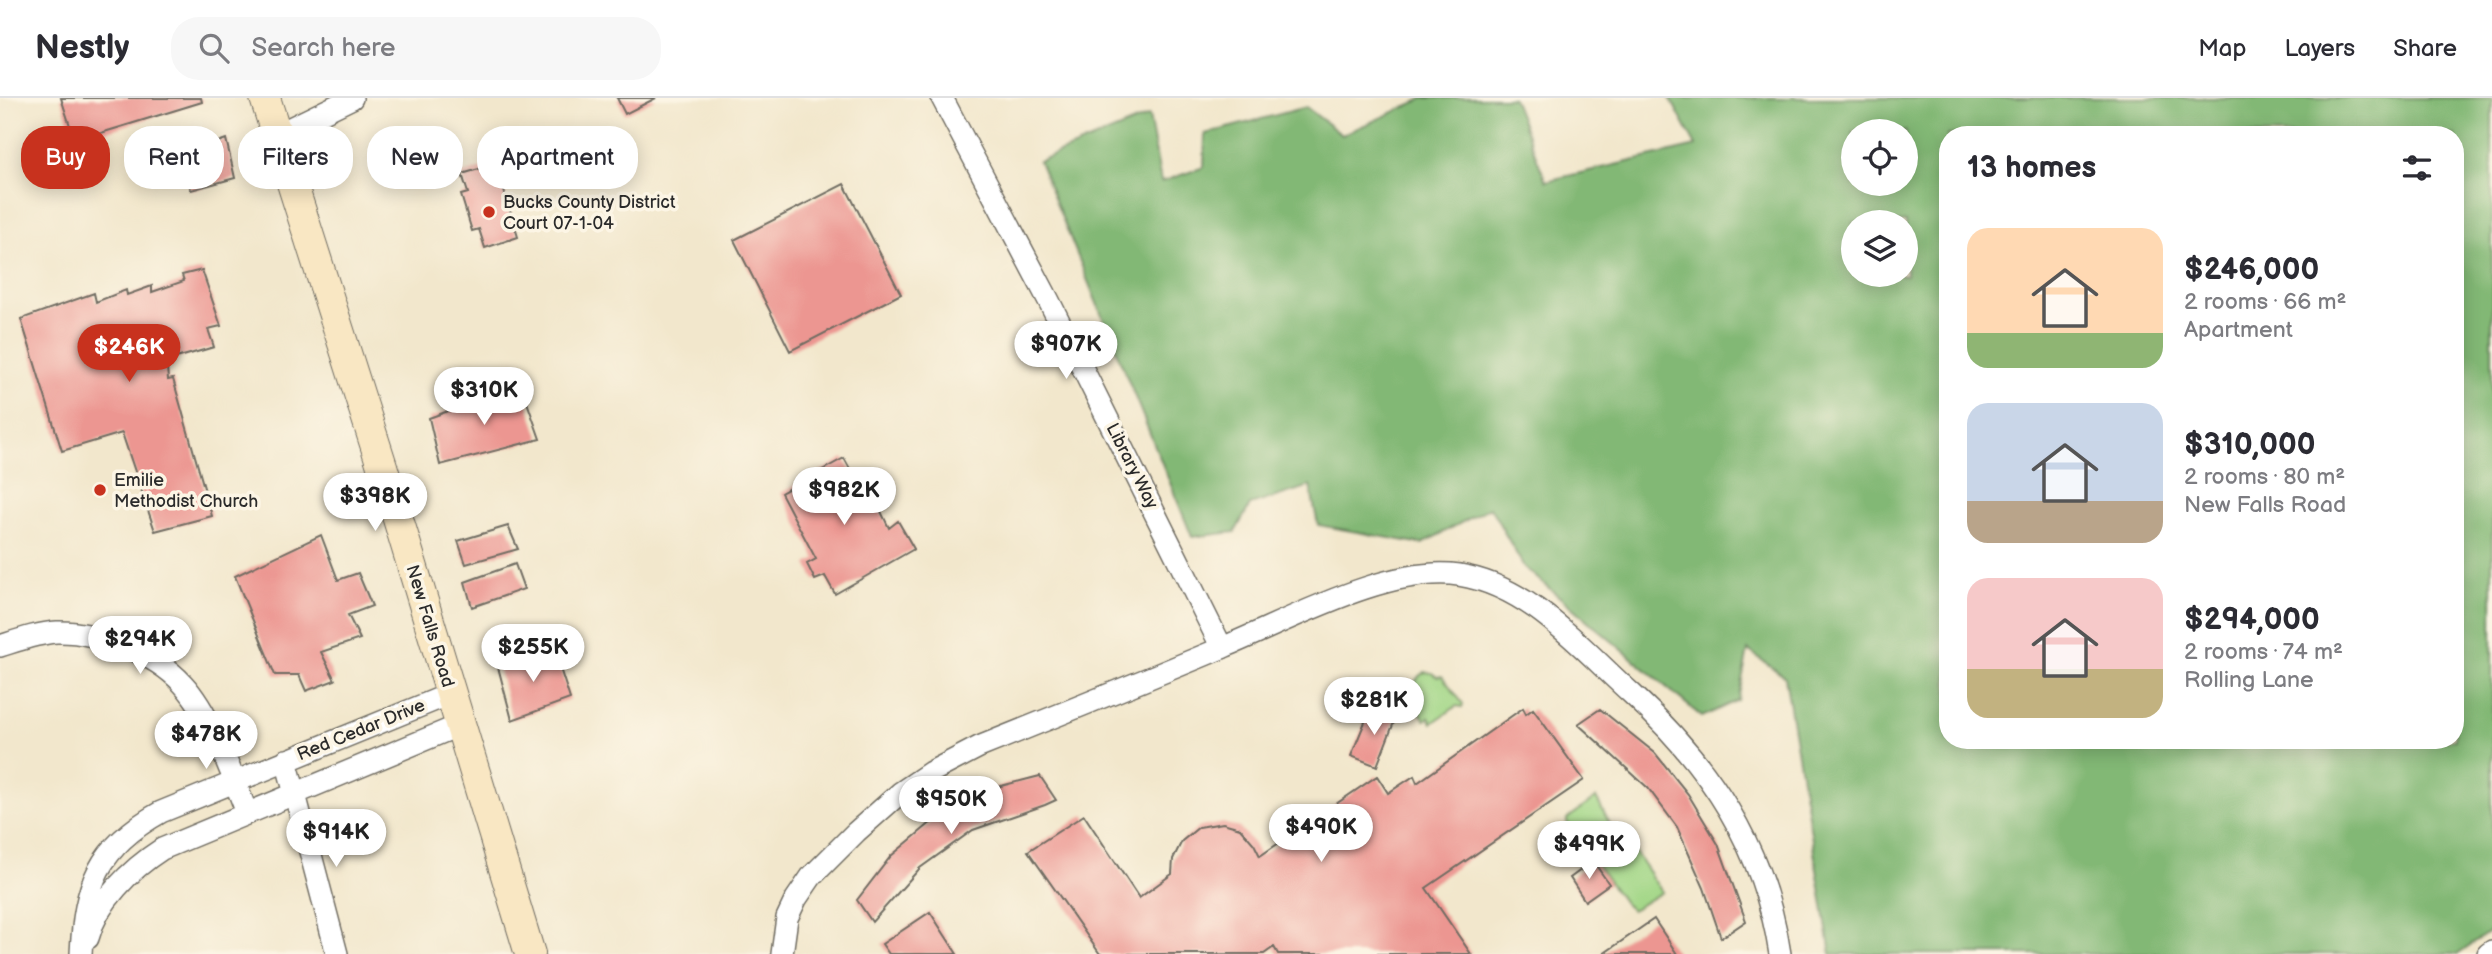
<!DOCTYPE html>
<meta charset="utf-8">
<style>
body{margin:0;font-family:"Balsamiq Sans",sans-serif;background:#f7f7f7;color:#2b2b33;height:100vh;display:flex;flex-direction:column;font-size:26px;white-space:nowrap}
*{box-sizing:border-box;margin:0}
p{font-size:23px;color:#7c7c81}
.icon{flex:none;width:38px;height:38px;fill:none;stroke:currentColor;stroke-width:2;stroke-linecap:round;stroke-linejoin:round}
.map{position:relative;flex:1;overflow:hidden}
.details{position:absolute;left:1939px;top:28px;width:525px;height:623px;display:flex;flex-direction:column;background:#fff;border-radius:28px;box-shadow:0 4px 18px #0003}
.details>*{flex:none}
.banner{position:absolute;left:21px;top:28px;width:665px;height:63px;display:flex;gap:14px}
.controls{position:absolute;left:1841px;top:21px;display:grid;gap:14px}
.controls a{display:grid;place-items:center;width:77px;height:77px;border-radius:50%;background:#fff;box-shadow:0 4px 18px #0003;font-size:35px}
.price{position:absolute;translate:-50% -60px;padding:0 16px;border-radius:24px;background:#fff;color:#222;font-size:23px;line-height:46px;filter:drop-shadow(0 2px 4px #0008)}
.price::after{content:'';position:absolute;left:50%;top:42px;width:21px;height:16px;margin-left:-10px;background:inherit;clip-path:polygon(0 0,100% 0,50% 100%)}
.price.current{background:#c8321e;color:#fff}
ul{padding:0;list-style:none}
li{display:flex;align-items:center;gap:21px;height:175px;padding:0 28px}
li span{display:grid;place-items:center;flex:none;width:196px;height:140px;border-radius:21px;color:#555}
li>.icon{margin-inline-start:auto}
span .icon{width:84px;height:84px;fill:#fffc;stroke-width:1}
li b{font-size:30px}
h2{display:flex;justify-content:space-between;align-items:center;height:84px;padding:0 28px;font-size:30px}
.tag{padding:0 24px;border-radius:28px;background:#fff;box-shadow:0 4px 18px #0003;font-size:24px;line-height:63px}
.tag.current{background:#c8321e;color:#fff}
header{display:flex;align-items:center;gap:42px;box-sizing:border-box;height:98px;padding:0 35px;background:#fff;border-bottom:2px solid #e1e1e2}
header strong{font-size:33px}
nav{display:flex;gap:38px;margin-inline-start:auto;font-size:24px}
.search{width:490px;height:63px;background:#f7f7f7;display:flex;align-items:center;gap:18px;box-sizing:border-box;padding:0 24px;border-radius:28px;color:#7c7c81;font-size:26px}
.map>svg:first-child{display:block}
</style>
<header>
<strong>Nestly</strong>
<div class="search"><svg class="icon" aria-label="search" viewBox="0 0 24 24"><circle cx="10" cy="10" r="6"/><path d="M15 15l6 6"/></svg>Search here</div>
<nav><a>Map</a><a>Layers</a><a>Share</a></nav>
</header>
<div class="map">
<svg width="2492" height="856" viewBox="0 0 2492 856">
<rect width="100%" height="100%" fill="#fcf5e5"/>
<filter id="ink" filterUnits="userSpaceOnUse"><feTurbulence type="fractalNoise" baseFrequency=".0143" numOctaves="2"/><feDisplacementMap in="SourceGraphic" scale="14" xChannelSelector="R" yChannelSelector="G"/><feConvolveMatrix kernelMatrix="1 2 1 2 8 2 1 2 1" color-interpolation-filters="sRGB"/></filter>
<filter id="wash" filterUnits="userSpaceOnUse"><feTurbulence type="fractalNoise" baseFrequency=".00686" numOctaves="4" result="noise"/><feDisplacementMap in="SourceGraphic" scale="28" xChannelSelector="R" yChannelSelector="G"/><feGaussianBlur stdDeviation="1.57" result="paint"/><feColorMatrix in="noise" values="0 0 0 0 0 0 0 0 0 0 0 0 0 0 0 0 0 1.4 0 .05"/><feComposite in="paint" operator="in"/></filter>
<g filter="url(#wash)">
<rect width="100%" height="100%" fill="#f2e7cc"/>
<!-- green -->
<path fill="#a3d787" stroke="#678159" stroke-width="2" d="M1425 574 1432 575 1437 579 1442 578 1463 606 1462 609 1457 608 1432 625 1429 619 1425 622C1415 608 1406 584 1425 574Z
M1596 700 1615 735 1620 732 1662 794 1632 812 1624 805 1567 724V721Z"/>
<!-- forest -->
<path fill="#82b874" stroke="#567250" stroke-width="2" fill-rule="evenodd" d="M1425 0H1513L1546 83 1696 48 1670 0H2492V832L2457 856H1831L1785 579 1748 552 1738 602 1702 619 1524 469 1490 409 1422 446 1318 427 1310 388 1250 407 1235 434 1192 439 1039 63 1149 18 1161 84 1204 69 1205 36 1306 9 1342 37ZM1853 33H1906V86H1853ZM1948 37H2455V642H1948ZM1853 124H1906V177H1853Z"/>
<g id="blocks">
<!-- building -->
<path fill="#ec9691" d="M61 0H201L202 4 75 43Z
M617 0H656L625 16Z
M226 41 235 80 191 92 181 57Z
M496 66 518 139 485 150 479 131 472 133 461 97 468 95 462 76Z
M844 86 901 196 790 253 734 142Z
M202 172 221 228 208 231 214 249 159 265 162 271 167 269 168 282 173 281 212 418 155 433 122 335 62 353 21 221 94 195 96 204 126 192 127 197 152 188V194L184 183 182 177Z
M521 287 540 341 440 367 429 320Z
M844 360 866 400 872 395 889 430 898 423 914 451 835 496 825 478 815 482 807 466 816 461 781 395Z
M508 428 518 451 466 466 458 443Z
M321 437 338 482 358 475 372 508 348 517 360 541 321 554 335 582 306 593 299 577H275L235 478Z
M515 466 524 491 472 509 465 484Z
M554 552 570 601 512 622 498 569Z
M1371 609 1396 619 1377 668 1351 658Z
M1523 610 1526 616 1533 611 1584 682 1426 790 1471 856H1278L1274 849 1264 856H1100L1028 753 1084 717 1139 800 1172 776 1173 761 1182 743 1199 729 1223 725 1240 730 1254 746 1260 758 1377 678 1388 695 1414 678 1417 685Z
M1600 611 1655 655 1688 696 1718 746 1746 823 1721 840 1704 790 1677 729 1648 690 1578 626Z
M1040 678 1056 702 1045 707 973 732 920 770 872 824 857 802 891 758 945 713 997 689Z
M1593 763 1609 786 1585 803 1570 780Z
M930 814 957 856H889L882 846Z
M1654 821 1677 856H1603Z"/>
</g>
</g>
<g filter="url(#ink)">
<use href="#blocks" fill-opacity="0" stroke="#716d63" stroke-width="2"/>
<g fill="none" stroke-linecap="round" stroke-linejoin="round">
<defs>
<path id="minor" d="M942 0 1049 203 1222 550
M276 37 352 0
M0 548C19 542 38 535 57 534 98 533 156 556 183 586 211 616 232 677 247 715
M286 662 337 856
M88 840C97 804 131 771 162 751L460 627
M81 856C84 787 98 749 161 714L450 596
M782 856 787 820 796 801 811 779 856 734 900 695 931 674 979 649C1061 616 1143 583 1224 549 1290 522 1388 467 1459 477 1530 488 1581 550 1631 595 1710 667 1764 749 1780 856
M2488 856 2492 853"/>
<path id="secondary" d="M265 0 382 368 530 856"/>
</defs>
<!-- minor casing -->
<use href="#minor" stroke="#716d63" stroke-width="24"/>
<!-- secondary casing -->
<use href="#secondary" stroke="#716d63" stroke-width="32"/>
<!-- minor -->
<use href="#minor" stroke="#fff" stroke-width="21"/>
<!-- secondary -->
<use href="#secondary" stroke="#f9e7c3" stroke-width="30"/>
</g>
</g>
<!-- markers -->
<g fill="#c8321e" stroke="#fcf5e5" stroke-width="2.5">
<circle cx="489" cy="114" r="7"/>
<circle cx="100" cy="392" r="7"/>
</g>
<g text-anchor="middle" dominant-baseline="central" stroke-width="7" stroke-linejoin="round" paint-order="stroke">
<!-- poi labels -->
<g font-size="18" fill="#2b2b2b" stroke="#fcf5e5" text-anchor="start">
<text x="503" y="104">Bucks County District<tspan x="503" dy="21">Court 07-1-04</tspan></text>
<text x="114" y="382">Emilie<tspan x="114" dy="21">Methodist Church</tspan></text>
</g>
<!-- street labels -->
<g font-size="18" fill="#2b2b2b" stroke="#fcf5e5">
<text transform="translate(1132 368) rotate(63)">Library Way</text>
<text transform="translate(430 528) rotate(73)">New Falls Road</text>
<text transform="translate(361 632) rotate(-22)">Red Cedar Drive</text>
</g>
</g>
</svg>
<div class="controls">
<a><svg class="icon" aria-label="locate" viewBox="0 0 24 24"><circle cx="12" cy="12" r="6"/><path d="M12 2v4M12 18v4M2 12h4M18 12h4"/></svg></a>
<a><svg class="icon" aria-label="layers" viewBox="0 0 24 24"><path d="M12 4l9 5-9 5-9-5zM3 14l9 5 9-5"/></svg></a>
</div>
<b class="price" style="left:1066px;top:283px">$907K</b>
<b class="price current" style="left:129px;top:286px">$246K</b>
<b class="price" style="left:484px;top:329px">$310K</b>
<b class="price" style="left:844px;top:429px">$982K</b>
<b class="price" style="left:375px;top:435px">$398K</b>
<b class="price" style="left:140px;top:578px">$294K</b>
<b class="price" style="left:533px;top:586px">$255K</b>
<b class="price" style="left:1374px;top:639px">$281K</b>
<b class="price" style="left:206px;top:673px">$478K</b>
<b class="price" style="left:951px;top:738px">$950K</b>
<b class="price" style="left:1321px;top:766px">$490K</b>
<b class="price" style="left:336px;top:771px">$914K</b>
<b class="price" style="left:1589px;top:783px">$499K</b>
<div class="banner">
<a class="tag current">Buy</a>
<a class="tag">Rent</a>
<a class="tag">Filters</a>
<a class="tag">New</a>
<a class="tag">Apartment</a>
</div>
<section class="details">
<h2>13 homes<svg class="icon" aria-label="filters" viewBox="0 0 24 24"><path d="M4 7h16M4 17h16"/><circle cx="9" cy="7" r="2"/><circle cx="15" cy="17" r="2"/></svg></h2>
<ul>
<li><span style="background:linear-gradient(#ffd9b3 75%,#8fb573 0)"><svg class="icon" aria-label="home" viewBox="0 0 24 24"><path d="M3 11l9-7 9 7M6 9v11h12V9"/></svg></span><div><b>$246,000</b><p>2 rooms · 66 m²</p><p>Apartment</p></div></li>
<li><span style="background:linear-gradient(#c9d6e8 70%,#b9a48a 0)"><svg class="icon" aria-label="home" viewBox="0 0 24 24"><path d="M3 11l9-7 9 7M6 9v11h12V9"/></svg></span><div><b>$310,000</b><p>2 rooms · 80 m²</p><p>New Falls Road</p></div></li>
<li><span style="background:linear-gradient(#f6c9c9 65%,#c2b280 0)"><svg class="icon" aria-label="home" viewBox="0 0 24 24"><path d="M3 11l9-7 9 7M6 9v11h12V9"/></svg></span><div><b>$294,000</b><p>2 rooms · 74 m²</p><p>Rolling Lane</p></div></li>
</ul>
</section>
</div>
